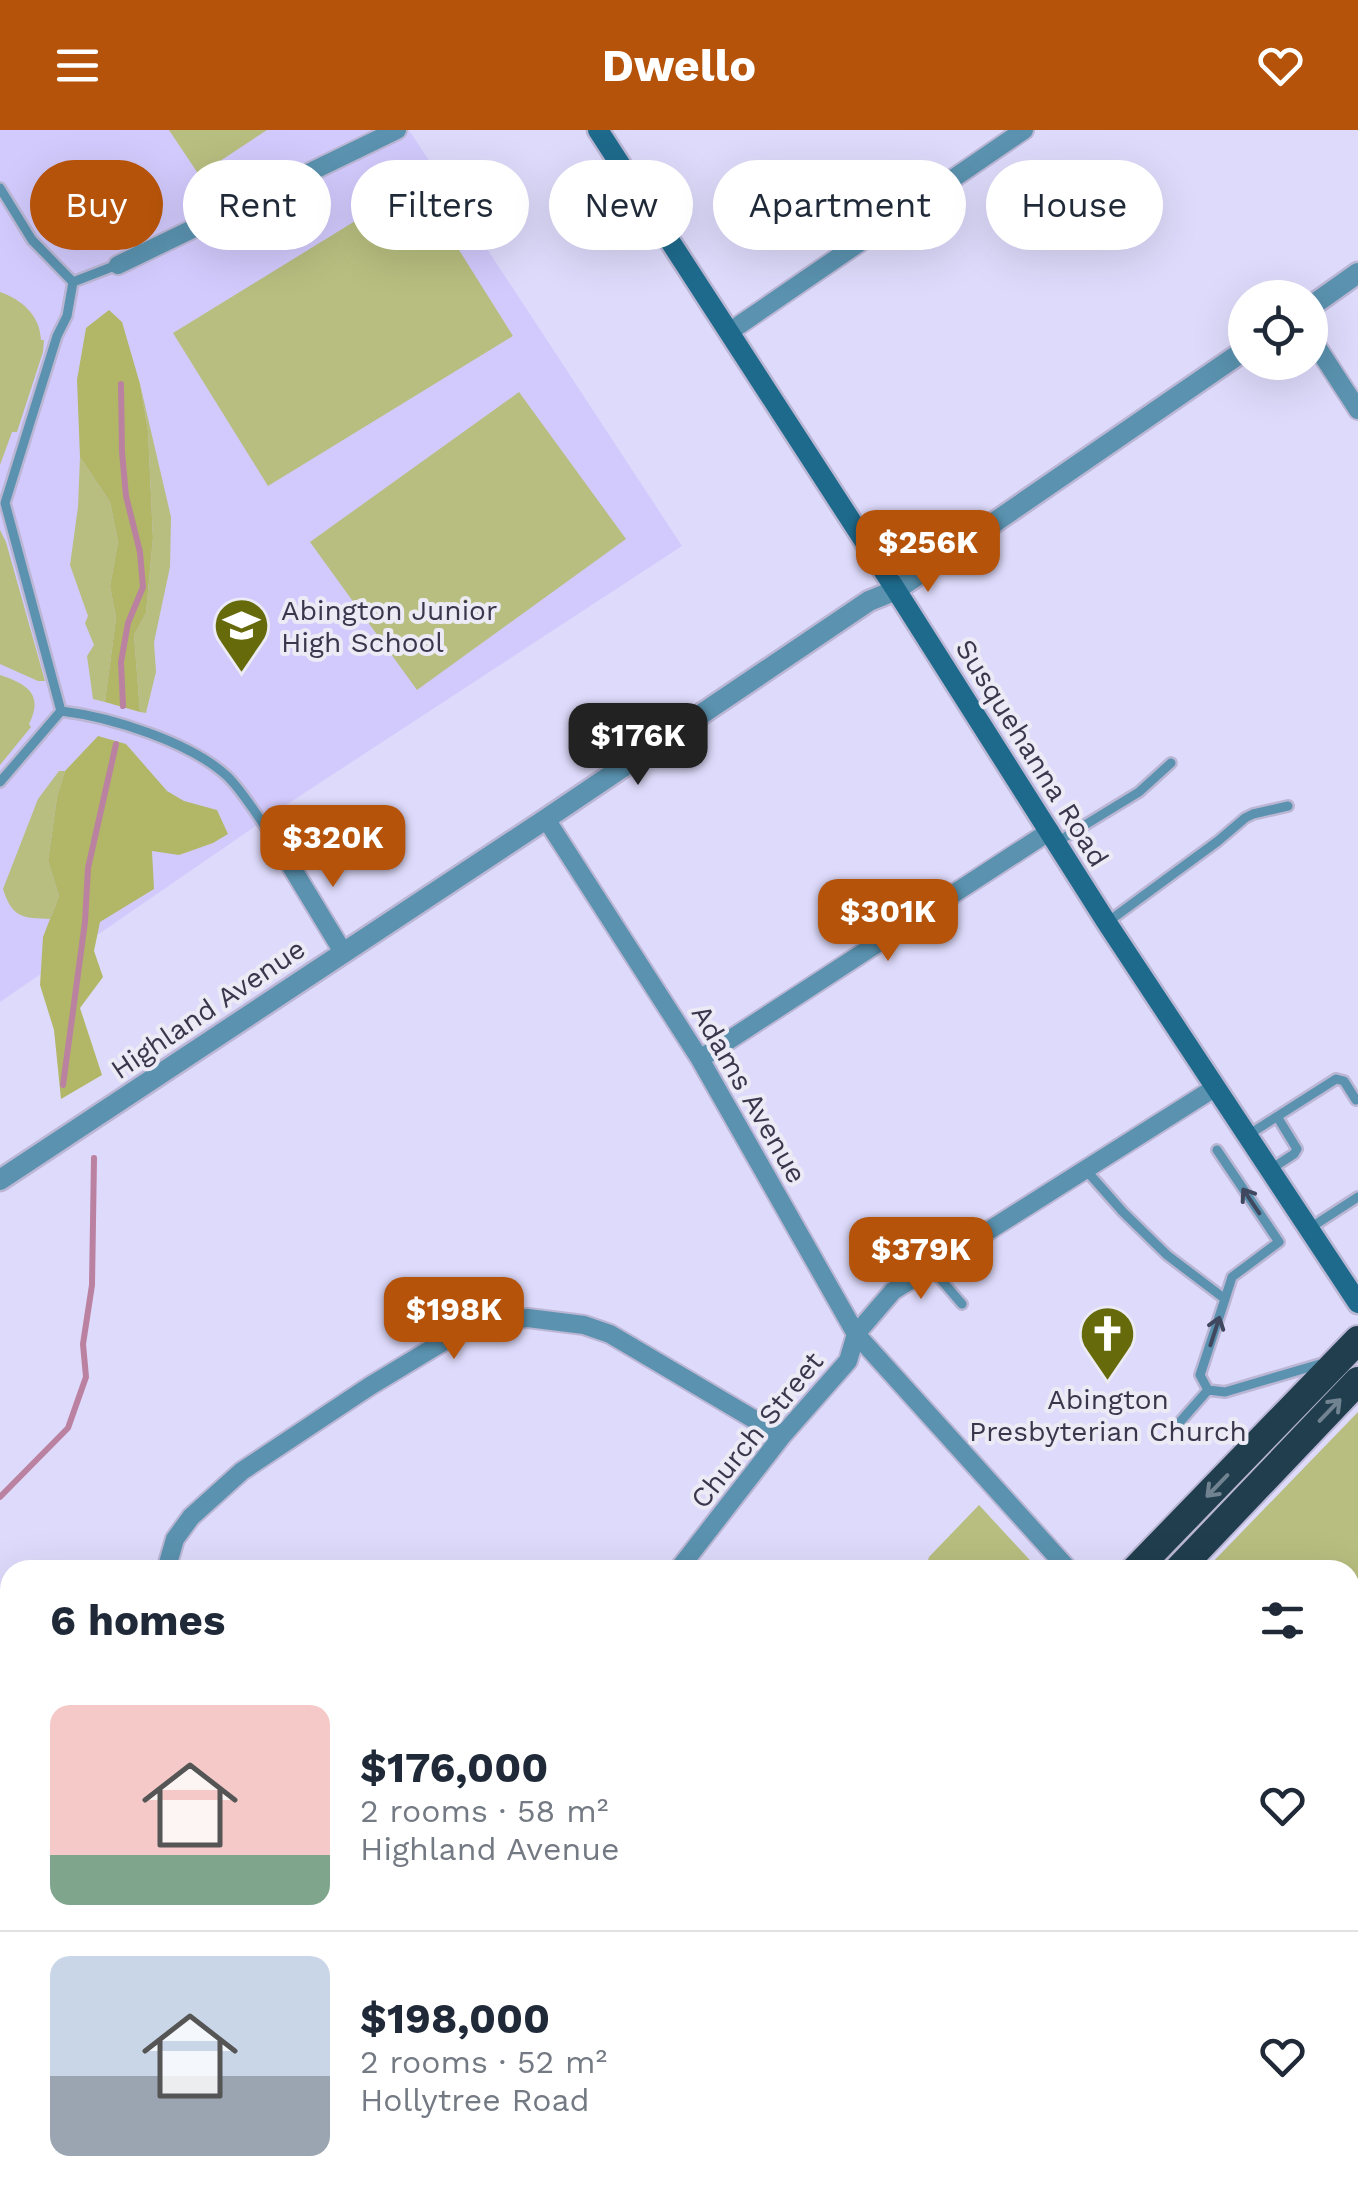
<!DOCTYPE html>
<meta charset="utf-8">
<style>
body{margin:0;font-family:"Work Sans",sans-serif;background:#f2f2f3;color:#1f2937;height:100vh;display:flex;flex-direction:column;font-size:38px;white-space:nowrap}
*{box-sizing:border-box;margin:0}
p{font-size:32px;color:#747a83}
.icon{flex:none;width:55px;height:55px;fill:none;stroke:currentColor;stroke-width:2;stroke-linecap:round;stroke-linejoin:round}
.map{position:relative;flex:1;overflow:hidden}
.details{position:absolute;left:0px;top:1430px;width:1360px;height:642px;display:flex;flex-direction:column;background:#fff;border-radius:30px 30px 0 0;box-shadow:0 10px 40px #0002}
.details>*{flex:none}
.guide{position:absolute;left:30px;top:30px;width:1300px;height:90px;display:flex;gap:20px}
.controls{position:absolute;left:1228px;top:150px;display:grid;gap:20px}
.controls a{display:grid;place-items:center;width:100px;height:100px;border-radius:50%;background:#fff;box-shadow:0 10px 40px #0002;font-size:50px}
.price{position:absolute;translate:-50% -85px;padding:0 22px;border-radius:20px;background:#b45309;color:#fff;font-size:32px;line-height:65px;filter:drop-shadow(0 2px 5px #0008)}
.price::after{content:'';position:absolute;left:50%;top:60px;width:30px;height:22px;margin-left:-15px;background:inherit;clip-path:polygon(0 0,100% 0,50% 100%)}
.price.on{background:#222;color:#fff}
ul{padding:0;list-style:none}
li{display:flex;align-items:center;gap:30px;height:250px;padding:0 50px}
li+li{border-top:2px solid #e0e1e3}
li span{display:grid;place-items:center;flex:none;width:280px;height:200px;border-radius:20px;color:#555}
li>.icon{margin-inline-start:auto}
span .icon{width:120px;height:120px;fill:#fffc;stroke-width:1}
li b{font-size:42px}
h2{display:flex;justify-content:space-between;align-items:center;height:120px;padding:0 50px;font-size:42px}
.chip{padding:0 35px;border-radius:45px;background:#fff;box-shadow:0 10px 40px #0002;font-size:35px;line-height:90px}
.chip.on{background:#b45309;color:#fff}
header{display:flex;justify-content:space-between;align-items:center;height:130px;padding:0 50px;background:#b45309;color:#fff;font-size:45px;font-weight:700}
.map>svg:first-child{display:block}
</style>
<header><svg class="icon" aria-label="menu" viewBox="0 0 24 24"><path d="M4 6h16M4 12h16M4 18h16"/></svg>Dwello<svg class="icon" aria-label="heart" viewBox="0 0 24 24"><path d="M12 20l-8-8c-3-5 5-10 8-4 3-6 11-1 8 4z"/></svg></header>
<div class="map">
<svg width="1358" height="2072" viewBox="0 0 1358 2072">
<rect width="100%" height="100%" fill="#dedafb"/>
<!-- built -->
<path fill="#d2cafc" d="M0 0H409L682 416 286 675 0 872Z"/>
<!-- green -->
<path fill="#b8be7f" d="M169 0H267L199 45Z
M417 53 513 206 268 356 173 203Z
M0 162C22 170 40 185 41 210H44L43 222 17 302H12L0 335Z
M140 254 171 387 170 437 154 512 156 542 146 583 140 582 134 505 146 483 153 408 148 301Z
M519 262 626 409 417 560 310 412Z
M80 327 110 372 118 412 110 456 116 488 105 572 93 569 87 526 94 515 85 493 88 486 70 435 78 377Z
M0 400 6 412 45 551H38L0 534Z
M0 545C27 554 44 564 29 594L31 597 0 635Z
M59 641H65L57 667 48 731 59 766 50 789C23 788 12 788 3 759L38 669Z
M1358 1282V1674L1350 1666V1440H1205Z
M979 1375 1039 1440H925L929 1427Z"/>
<!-- forest -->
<path fill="#b1b767" d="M109 180 122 192 140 254 148 301 153 408 146 483 134 505 140 582 105 572 116 488 110 456 118 412 110 372 80 327 77 250 86 198Z
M98 606 126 614 167 661 184 671 217 680 228 704 213 713 179 725 152 721 154 759 100 792 94 821 103 847 80 878 102 945 61 969 54 900 40 855 43 807 59 766 48 731 57 667 65 641Z"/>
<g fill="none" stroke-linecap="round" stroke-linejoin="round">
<!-- stream -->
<path stroke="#ba82a0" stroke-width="6" d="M121 254 122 322 126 366 140 422 143 457 128 493 121 532 123 576
M63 955 85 792 88 738 116 614
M0 1367 68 1298 86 1247 83 1214 92 1155 94 1028"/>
<defs>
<path id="service" d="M0 58 32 110 73 152 117 135
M61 581C111 587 190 612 227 646 245 663 267 701 283 723
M0 652 61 581 5 373 57 206 67 186 73 152
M1057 712 1139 662 1171 633
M1109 791 1218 711 1245 688 1253 684 1288 676
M1248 1005 1336 949 1344 951 1356 970
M1217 1020 1279 1112 1232 1147 1225 1169
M1085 1039 1123 1082 1167 1125 1225 1169 1200 1245 1208 1260 1225 1262 1320 1234
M1271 1039 1294 1024 1297 1019 1278 988
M1310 1098 1358 1067
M931 1138 962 1174
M1179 1293 1208 1260
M1350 1614 1358 1621
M808 2062 833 2072
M1212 2062 1222 2072"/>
<path id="minor" d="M118 135 397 0
M729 202 1024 0
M1310 206 1358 280
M546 689 700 929 856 1204 1069 1440
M283 723 343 822
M700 929 1050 701
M166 1440 175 1409 191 1387 242 1341 370 1256 461 1201 492 1191 528 1188 584 1195 610 1204 782 1306
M678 1440 782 1306 848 1231 856 1204 893 1161 1216 957
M0 1826 10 1832
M1350 1870 1358 1871
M406 2062 422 2072
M1105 2062 1119 2072
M1132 2062 1142 2072
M20 2072 26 2062
M743 2072 744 2062"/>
<path id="tertiary" d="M1310 177 1358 143
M0 1050 546 689 869 471 896 460 1245 220"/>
<path id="secondary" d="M598 0 896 460 1107 793 1358 1173"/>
<path id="trunk" d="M1135 1440 1358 1210
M1178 1440 1358 1251
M626 2072 630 2062
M660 2072 664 2062"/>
</defs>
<!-- service casing -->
<use href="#service" stroke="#bab6d4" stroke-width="14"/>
<!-- minor casing -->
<use href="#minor" stroke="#bab6d4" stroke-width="22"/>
<!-- tertiary casing -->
<use href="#tertiary" stroke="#bab6d4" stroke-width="25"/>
<!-- secondary casing -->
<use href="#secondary" stroke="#bab6d4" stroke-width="25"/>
<!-- trunk casing -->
<use href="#trunk" stroke="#bab6d4" stroke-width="32"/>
<!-- service -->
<use href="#service" stroke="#5a92af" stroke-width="9"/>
<!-- minor -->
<use href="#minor" stroke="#5a92af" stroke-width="18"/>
<!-- tertiary -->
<use href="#tertiary" stroke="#5a92af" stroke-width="20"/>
<!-- secondary -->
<use href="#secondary" stroke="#1e6a8c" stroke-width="20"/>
<!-- trunk -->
<use href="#trunk" stroke="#203e4e" stroke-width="28"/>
</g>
<!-- one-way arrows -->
<defs><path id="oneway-shaft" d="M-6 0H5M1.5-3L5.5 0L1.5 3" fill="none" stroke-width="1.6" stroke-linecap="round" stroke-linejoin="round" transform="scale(2.5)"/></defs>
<g stroke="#404860">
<use href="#oneway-shaft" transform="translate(1251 1071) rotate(-124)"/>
<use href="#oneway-shaft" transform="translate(1215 1201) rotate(-72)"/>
</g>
<g stroke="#718391">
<use href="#oneway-shaft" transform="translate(1330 1280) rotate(-46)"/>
<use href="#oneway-shaft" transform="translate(1217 1356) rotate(134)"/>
</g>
<!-- icons -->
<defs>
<symbol id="school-pin" viewBox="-11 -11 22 30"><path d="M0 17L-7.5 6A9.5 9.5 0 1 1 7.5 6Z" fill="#666a0a" stroke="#ebeaf5"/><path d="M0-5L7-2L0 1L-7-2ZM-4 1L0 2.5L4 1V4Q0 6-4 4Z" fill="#fff"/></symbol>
<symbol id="church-pin" viewBox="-11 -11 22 30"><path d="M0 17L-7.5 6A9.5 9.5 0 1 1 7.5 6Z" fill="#666a0a" stroke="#ebeaf5"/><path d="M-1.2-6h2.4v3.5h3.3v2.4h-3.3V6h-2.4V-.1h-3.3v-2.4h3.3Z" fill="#fff"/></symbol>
</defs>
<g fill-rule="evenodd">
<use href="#school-pin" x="210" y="464" width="63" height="86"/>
<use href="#church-pin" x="1076" y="1172" width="63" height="86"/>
</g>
<g text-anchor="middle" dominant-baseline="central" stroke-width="8" stroke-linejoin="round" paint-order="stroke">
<!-- poi labels -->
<g font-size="28" fill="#3a364c" stroke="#ebeaf5" text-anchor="start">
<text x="281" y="480">Abington Junior<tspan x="281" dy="32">High School</tspan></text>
<text x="1108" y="1269" text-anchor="middle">Abington<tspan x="1108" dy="32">Presbyterian Church</tspan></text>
</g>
<!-- street labels -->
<g font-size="28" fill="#3a364c" stroke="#ebeaf5">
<text transform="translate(1032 623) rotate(58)">Susquehanna Road</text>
<text transform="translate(208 879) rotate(-34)">Highland Avenue</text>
<text transform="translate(749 964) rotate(60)">Adams Avenue</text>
<text transform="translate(757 1300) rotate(-51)">Church Street</text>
</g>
</g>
</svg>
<div class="controls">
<a><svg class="icon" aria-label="locate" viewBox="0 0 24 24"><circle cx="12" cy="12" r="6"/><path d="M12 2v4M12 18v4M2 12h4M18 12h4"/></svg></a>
</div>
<b class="price" style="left:928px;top:465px">$256K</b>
<b class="price on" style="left:638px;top:658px">$176K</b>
<b class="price" style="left:333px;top:760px">$320K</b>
<b class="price" style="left:888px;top:834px">$301K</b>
<b class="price" style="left:921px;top:1172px">$379K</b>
<b class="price" style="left:454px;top:1232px">$198K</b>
<div class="guide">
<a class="chip on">Buy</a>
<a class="chip">Rent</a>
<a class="chip">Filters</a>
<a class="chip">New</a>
<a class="chip">Apartment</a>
<a class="chip">House</a>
</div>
<section class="details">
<h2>6 homes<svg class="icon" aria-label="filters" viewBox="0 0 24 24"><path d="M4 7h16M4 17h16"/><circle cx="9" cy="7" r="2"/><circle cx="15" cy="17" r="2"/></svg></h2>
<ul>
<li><span style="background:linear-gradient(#f6c9c9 75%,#7fa58c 0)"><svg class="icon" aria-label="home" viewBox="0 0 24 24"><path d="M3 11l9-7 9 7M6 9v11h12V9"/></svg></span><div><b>$176,000</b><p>2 rooms · 58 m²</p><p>Highland Avenue</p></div><svg class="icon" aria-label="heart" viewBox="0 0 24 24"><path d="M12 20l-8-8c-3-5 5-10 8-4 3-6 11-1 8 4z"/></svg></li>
<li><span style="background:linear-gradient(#c9d6e8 60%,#9aa5b1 0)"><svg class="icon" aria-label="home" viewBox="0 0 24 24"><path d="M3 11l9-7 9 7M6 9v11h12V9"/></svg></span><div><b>$198,000</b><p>2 rooms · 52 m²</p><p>Hollytree Road</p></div><svg class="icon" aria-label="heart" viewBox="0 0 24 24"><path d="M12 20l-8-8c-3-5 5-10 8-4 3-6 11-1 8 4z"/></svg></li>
</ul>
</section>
</div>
